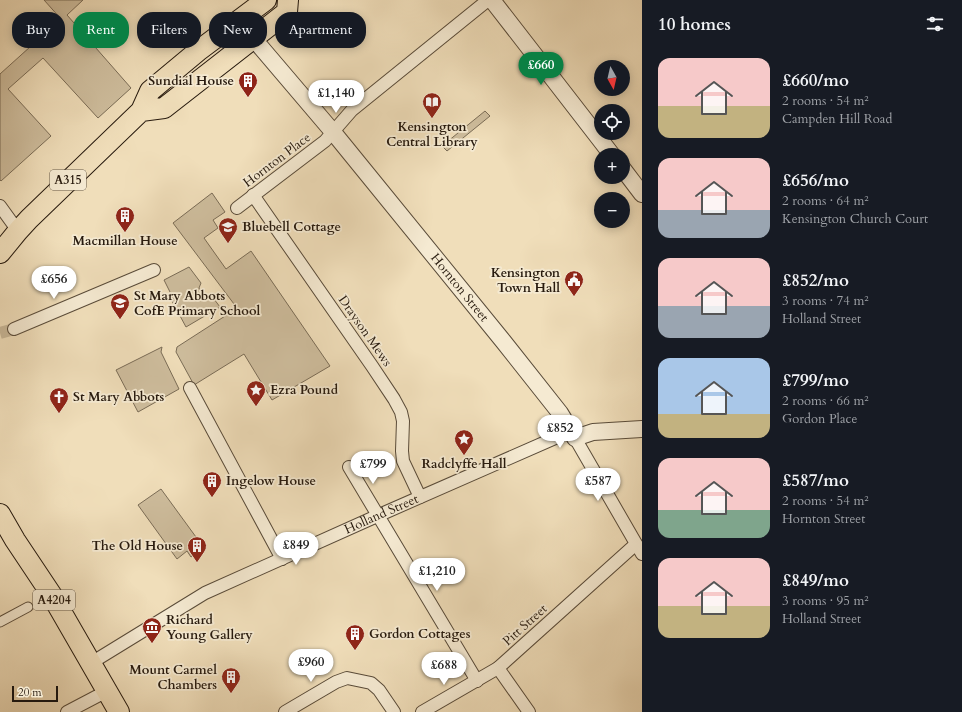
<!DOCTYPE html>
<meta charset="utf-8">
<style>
body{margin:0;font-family:Cardo,serif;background:#242831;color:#f1f3f6;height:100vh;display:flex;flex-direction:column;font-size:15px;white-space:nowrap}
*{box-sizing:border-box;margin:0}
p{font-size:13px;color:#9ea1a6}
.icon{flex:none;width:22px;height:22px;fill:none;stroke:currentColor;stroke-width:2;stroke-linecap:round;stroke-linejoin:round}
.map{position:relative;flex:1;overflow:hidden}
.drawer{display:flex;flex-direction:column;background:#171b24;width:320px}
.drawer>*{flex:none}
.banner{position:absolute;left:12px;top:12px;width:380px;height:36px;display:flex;gap:8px}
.needle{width:26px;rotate:172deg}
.fabs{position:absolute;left:594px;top:60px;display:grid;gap:8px}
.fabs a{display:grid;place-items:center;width:36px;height:36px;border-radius:50%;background:#171b24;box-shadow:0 2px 10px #0003;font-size:20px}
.scale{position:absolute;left:12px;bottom:10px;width:46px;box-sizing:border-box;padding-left:4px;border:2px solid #271a0e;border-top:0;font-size:11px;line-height:14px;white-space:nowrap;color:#271a0e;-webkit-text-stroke:3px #f5ead2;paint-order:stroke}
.price{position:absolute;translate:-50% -34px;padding:0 9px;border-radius:14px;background:#fff;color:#222;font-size:13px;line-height:26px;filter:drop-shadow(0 1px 2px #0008)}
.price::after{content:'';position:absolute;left:50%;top:24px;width:12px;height:9px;margin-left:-6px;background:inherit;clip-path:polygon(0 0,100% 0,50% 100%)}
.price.current{background:#0b8043;color:#fff}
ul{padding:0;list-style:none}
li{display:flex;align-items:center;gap:12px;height:100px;padding:0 16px}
li span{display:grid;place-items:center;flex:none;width:112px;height:80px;border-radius:12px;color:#555}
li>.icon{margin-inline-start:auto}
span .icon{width:48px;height:48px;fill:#fffc;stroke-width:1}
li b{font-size:17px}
h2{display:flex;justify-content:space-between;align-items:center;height:48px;padding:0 16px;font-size:17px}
.tag{padding:0 14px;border-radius:16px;background:#171b24;box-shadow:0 2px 10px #0003;font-size:14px;line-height:36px}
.tag.current{background:#0b8043;color:#fff}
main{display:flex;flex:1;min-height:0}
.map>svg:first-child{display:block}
</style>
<main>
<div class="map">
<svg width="642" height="712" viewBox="0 0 642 712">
<rect width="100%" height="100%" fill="#f0deba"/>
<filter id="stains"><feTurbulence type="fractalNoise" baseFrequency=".005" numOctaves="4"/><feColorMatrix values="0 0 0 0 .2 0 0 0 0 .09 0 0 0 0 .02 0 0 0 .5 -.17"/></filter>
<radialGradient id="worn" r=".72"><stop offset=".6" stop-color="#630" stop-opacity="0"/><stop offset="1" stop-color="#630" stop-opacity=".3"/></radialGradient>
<!-- green -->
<path fill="#cebd9d" stroke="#7a6c56" d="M44 0H83L67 15 131 88 98 118 43 58 8 89 51 136 1 181 0 180V74L61 19Z
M485 111 490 116 447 151 442 146Z
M212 193 225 212 213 220 218 228 204 238 226 269 251 251 330 366 272 400 244 354 194 385 176 352 177 347 236 309 234 304 173 223Z
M189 267 201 283 199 288 202 295H211L220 307 186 327 172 301 174 300 164 280Z
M162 347 161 352 179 389 138 412 116 370Z
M161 489 204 548 191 557 187 551 177 559 138 505Z"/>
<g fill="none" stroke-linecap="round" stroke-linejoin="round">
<!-- minor-tunnel -->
<path stroke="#c8b798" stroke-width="12" stroke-dasharray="12 6" stroke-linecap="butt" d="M0 333 14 329"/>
<defs>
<path id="pedestrian" d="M0 622 28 607"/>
<g id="minor">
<path d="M253 195 372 366 394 399 401 412 403 421 402 451 403 461 420 497"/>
<path d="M0 206 18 231"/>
<path d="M237 208 325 141 352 110 488 0"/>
<path d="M14 329 154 270"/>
<path d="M190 388 282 559"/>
<path d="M575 438 642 554"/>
<path d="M349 467 477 681"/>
<path id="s1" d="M91 663 205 593 377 516 571 431"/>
<path d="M498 668 529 712"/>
<path d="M67 712 107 691"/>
<path d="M285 712 336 682 347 678 371 683 379 690 394 712"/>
<path d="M422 712 498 668 636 544"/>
</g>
<g id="tertiary">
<path d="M492 0 612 155"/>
<path id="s2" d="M253 38 333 132 503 341 560 413 575 438 593 432 642 429"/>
<path d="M623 169 642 194"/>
</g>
<path id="primary" d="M141 111 164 108 287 12 288 0
M0 253 18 231 29 219 141 111 150 91 198 51 266 0
M0 514 15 540 51 594 119 712"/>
</defs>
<!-- pedestrian casing -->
<use href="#pedestrian" stroke="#594b39" stroke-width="11"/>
<!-- minor casing -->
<use href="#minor" stroke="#594b39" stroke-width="14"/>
<!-- tertiary casing -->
<use href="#tertiary" stroke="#594b39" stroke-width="18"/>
<!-- primary casing -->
<use href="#primary" stroke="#271a0e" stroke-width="22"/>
<!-- pedestrian -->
<use href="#pedestrian" stroke="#f5ead2" stroke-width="9"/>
<!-- minor -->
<use href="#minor" stroke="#f5ead2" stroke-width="12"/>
<!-- tertiary -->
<use href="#tertiary" stroke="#f5ead2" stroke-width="16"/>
<!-- primary -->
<use href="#primary" stroke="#f0deba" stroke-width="20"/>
</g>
<!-- icons -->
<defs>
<symbol id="building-pin" viewBox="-11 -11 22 30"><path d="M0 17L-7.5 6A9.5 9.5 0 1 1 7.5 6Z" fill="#8f2418" stroke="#f5ead2"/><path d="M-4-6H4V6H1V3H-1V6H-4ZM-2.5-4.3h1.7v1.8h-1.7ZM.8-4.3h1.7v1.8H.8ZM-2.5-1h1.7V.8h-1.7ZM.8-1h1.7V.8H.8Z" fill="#fff"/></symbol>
<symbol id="library-pin" viewBox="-11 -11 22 30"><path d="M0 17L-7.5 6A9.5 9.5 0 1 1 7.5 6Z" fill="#8f2418" stroke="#f5ead2"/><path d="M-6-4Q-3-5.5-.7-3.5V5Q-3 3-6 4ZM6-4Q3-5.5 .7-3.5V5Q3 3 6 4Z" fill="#fff"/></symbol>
<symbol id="school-pin" viewBox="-11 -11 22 30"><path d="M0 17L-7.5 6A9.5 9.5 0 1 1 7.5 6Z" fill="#8f2418" stroke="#f5ead2"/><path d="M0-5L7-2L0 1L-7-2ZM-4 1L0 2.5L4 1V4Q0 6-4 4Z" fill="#fff"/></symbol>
<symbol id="civic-pin" viewBox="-11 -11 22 30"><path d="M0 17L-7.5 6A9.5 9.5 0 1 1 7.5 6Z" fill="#8f2418" stroke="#f5ead2"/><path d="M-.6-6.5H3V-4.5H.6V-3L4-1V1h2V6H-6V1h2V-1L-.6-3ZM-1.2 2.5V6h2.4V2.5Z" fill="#fff"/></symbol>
<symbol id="sight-pin" viewBox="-11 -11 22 30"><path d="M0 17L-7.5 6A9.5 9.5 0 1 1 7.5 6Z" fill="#8f2418" stroke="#f5ead2"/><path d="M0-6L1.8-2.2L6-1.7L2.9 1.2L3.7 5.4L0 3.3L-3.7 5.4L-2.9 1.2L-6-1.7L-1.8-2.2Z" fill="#fff"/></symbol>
<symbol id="church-pin" viewBox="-11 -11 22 30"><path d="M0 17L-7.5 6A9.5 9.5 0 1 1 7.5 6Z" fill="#8f2418" stroke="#f5ead2"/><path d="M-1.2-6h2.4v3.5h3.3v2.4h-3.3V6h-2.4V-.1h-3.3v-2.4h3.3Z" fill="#fff"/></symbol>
<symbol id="museum-pin" viewBox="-11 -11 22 30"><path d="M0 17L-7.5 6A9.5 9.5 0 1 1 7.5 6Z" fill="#8f2418" stroke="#f5ead2"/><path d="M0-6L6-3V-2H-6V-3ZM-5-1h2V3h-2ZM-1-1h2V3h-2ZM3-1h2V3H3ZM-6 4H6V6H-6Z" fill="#fff"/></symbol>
</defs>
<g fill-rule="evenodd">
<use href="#building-pin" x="237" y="70" width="22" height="30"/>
<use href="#library-pin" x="421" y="91" width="22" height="30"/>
<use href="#building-pin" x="114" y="205" width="22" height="30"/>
<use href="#school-pin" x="217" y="216" width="22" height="30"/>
<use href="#civic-pin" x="563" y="269" width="22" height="30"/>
<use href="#school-pin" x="109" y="292" width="22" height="30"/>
<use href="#sight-pin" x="245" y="379" width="22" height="30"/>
<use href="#church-pin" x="48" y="386" width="22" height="30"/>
<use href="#sight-pin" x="453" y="428" width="22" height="30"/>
<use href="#building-pin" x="201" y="470" width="22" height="30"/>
<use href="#building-pin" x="186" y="535" width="22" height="30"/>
<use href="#museum-pin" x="141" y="616" width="22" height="30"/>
<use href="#building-pin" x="344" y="623" width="22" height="30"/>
<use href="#building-pin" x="220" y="666" width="22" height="30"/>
</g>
<g text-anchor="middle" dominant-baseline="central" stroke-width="3.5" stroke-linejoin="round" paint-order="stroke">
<!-- shield labels -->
<g fill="#f5ead2" stroke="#655849" stroke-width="1">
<rect x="50" y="170" width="36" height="20" rx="3"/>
<rect x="33" y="590" width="42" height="20" rx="3"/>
</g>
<g font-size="12" font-weight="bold" fill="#271a0e">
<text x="68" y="180">A315</text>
<text x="54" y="600">A4204</text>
</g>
<!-- poi labels -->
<g font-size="13" font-weight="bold" fill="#271a0e" stroke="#f5ead2" text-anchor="start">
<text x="234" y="81" text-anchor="end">Sundial House</text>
<text x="432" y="127" text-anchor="middle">Kensington<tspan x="432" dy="15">Central Library</tspan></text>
<text x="242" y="227">Bluebell Cottage</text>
<text x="125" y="241" text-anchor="middle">Macmillan House</text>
<text x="560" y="273" text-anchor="end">Kensington<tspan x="560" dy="15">Town Hall</tspan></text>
<text x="134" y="296">St Mary Abbots<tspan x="134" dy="15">CofE Primary School</tspan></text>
<text x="270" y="390">Ezra Pound</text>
<text x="73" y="397">St Mary Abbots</text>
<text x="464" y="464" text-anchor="middle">Radclyffe Hall</text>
<text x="226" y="481">Ingelow House</text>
<text x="183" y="546" text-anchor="end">The Old House</text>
<text x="166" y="620">Richard<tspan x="166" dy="15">Young Gallery</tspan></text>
<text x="369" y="634">Gordon Cottages</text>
<text x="217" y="670" text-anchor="end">Mount Carmel<tspan x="217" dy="15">Chambers</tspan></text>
</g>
<!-- street labels -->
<g font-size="13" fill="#271a0e" stroke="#f5ead2">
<text transform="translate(277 160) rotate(-37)">Hornton Place</text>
<text stroke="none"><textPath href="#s2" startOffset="324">Hornton Street</textPath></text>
<text transform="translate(365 331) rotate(55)">Drayson Mews</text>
<text stroke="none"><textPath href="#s1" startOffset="327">Holland Street</textPath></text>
<text transform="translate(525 625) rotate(-42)">Pitt Street</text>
</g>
</g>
<rect width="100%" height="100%" filter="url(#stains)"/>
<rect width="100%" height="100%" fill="url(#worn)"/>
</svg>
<div class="fabs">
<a><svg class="needle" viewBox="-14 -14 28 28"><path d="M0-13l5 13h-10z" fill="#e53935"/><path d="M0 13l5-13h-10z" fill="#9ea1a6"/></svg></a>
<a><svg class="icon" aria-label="locate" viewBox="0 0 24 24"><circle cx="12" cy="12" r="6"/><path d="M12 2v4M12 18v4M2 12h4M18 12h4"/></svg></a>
<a>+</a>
<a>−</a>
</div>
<div class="scale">20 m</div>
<b class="price current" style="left:541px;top:86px">£660</b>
<b class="price" style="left:336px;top:114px">£1,140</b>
<b class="price" style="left:54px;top:300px">£656</b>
<b class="price" style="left:560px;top:449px">£852</b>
<b class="price" style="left:373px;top:485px">£799</b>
<b class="price" style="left:598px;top:502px">£587</b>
<b class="price" style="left:296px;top:566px">£849</b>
<b class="price" style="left:437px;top:592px">£1,210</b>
<b class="price" style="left:311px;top:683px">£960</b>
<b class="price" style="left:444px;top:686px">£688</b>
<div class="banner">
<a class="tag">Buy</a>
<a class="tag current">Rent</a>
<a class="tag">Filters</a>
<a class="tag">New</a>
<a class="tag">Apartment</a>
</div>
</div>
<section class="drawer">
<h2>10 homes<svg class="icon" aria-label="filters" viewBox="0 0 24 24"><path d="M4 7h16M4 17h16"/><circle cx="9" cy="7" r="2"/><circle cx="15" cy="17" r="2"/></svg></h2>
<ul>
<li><span style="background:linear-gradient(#f6c9c9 60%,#c2b280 0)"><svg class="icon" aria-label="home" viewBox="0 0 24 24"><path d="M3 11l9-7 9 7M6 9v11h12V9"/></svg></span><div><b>£660/mo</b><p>2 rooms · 54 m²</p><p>Campden Hill Road</p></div></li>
<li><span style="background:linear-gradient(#f6c9c9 65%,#9aa5b1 0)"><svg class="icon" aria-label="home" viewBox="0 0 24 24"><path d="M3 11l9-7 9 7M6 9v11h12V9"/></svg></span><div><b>£656/mo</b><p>2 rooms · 64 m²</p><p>Kensington Church Court</p></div></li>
<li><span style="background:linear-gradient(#f6c9c9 60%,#9aa5b1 0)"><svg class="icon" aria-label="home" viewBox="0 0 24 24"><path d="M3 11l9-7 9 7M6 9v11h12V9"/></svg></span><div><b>£852/mo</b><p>3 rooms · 74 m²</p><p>Holland Street</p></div></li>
<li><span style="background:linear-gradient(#a9c7e8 70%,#c2b280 0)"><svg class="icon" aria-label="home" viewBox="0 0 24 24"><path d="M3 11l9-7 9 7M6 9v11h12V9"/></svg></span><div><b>£799/mo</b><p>2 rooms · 66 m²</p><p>Gordon Place</p></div></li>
<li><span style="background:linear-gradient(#f6c9c9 65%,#7fa58c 0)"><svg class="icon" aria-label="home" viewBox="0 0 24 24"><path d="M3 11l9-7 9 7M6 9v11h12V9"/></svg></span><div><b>£587/mo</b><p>2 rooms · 54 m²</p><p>Hornton Street</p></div></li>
<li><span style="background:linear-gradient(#f6c9c9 60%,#c2b280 0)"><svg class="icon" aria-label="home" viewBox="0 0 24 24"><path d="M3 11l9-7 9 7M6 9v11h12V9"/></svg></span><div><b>£849/mo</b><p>3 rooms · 95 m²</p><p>Holland Street</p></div></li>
</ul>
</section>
</main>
